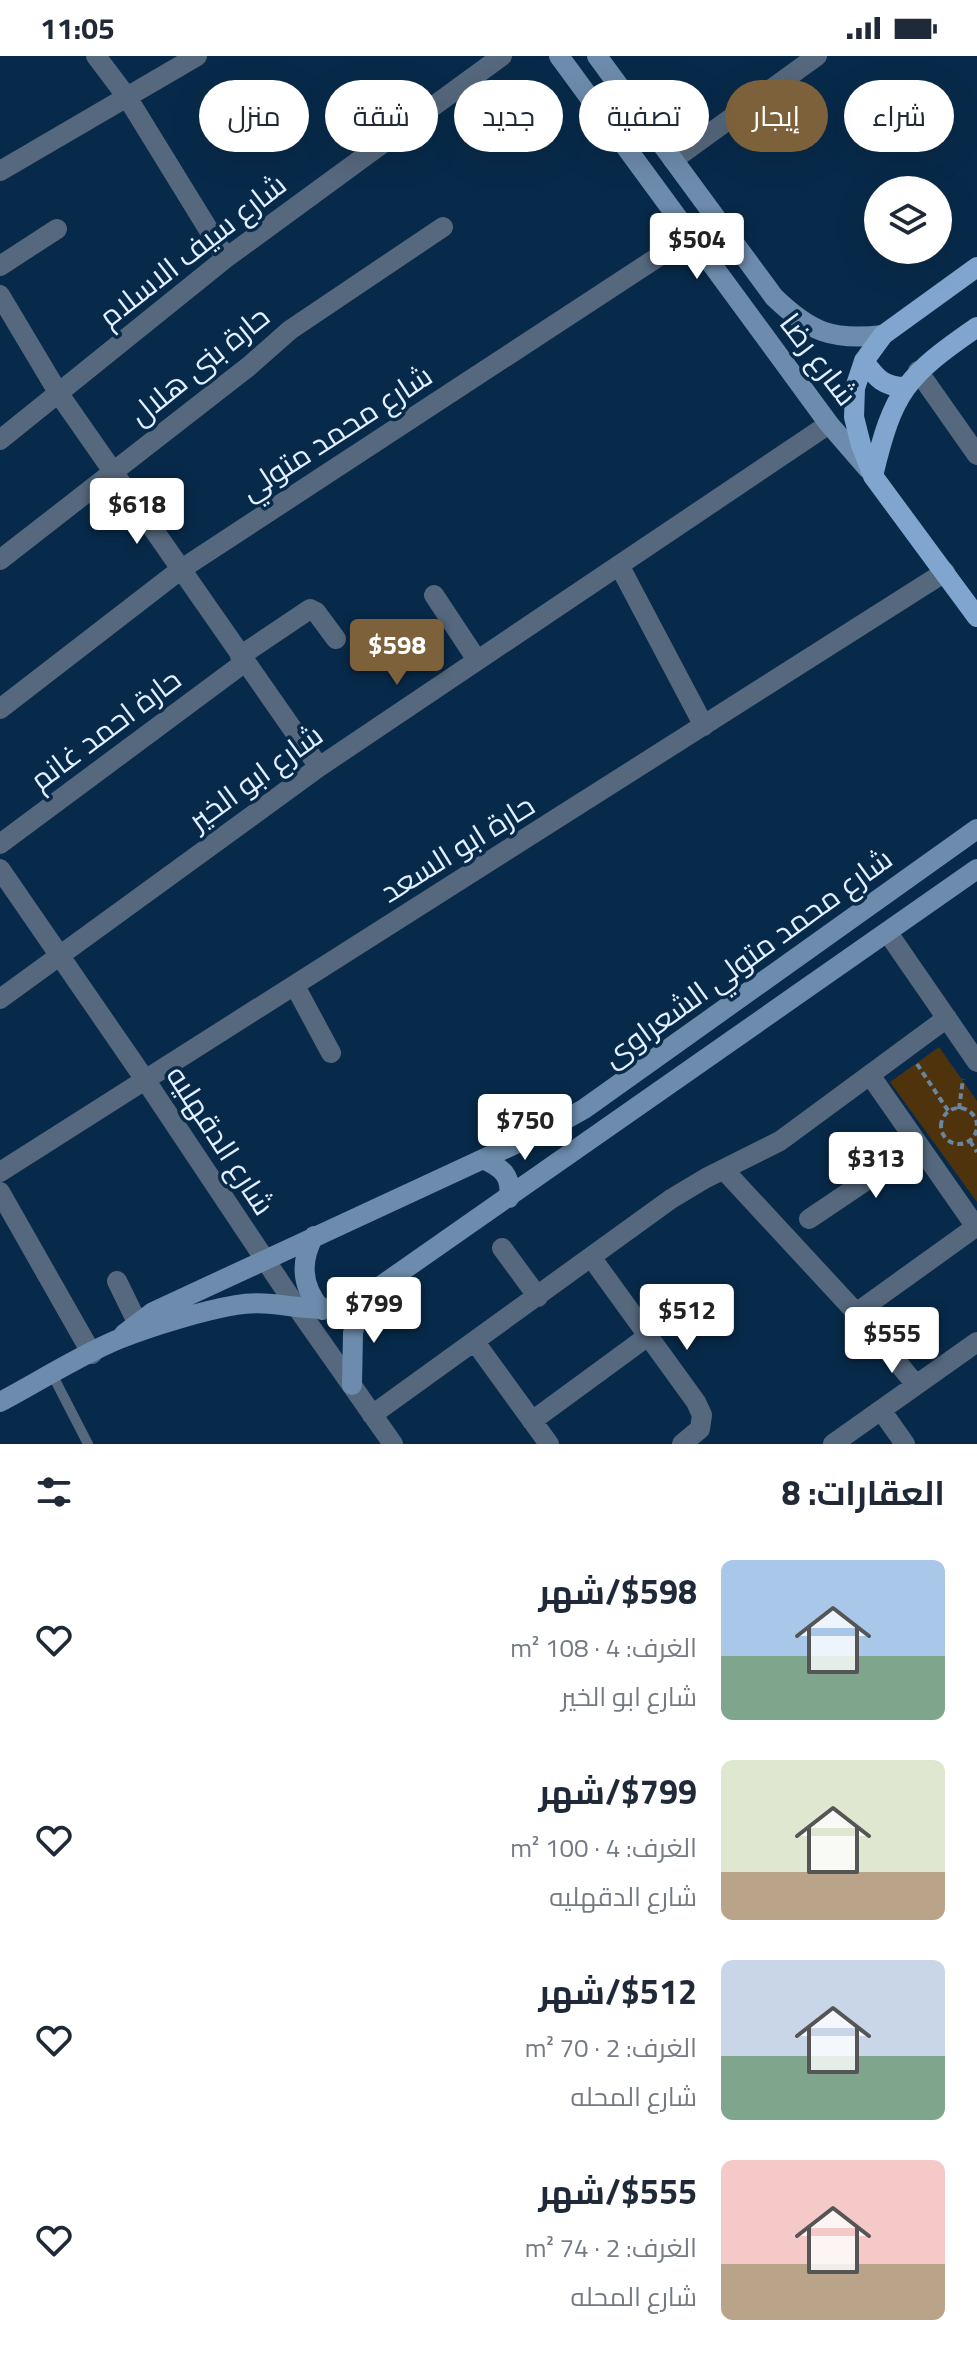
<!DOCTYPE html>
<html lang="ar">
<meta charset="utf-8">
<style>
body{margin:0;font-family:"Titillium Web",Cairo,sans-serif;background:#f6f6f7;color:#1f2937;direction:rtl;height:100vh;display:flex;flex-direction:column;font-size:30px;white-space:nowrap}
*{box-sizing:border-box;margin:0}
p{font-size:26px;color:#747a83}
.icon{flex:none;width:44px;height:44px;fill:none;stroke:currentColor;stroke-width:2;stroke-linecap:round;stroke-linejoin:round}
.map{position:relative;height:1388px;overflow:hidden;direction:ltr}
.sheet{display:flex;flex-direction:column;background:#fff;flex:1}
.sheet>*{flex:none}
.banner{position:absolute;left:24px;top:24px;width:930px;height:72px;direction:rtl;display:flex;gap:16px}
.fabs{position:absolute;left:864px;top:120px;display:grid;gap:16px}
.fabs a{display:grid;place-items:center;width:88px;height:88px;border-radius:50%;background:#fff;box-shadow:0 8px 32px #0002;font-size:40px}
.price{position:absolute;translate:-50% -68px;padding:0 18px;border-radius:8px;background:#fff;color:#222;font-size:26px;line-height:52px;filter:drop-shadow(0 2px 4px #0008)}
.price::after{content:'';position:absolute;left:50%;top:48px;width:24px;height:18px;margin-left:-12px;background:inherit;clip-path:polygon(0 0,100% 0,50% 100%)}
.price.current{background:#7d613b;color:#fff}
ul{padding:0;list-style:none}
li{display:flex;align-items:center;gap:24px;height:200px;padding:0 32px}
li span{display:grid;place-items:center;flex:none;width:224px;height:160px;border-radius:12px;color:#555}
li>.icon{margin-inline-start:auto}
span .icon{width:96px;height:96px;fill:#fffc;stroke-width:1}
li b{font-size:34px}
h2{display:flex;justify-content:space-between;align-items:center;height:96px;padding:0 32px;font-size:34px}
.pill{padding:0 28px;border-radius:36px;background:#fff;box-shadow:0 8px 32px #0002;font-size:28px;line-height:72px}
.pill.current{background:#7d613b;color:#fff}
.status{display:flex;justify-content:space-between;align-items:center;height:56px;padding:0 40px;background:#fff;direction:ltr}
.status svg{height:22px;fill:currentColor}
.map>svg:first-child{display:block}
</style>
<div class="status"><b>11:05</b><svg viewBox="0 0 49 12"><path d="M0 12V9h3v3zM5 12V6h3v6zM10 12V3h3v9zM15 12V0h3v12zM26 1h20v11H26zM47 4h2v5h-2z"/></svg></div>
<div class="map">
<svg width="977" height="1388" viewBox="0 0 977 1388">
<rect width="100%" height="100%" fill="#082a4a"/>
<!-- green -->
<path fill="#4e330c" d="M939 991 977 1045V1146L890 1026Z"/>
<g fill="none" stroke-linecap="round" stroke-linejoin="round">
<!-- path -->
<path stroke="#6c859e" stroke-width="4" stroke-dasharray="6 4" stroke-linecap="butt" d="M917 1008 949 1056
M941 1070a18 18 0 1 1 36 0a18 18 0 1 1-36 0Z
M959 1053 963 1023
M970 1085 977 1096"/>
<!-- lane -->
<path stroke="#56687d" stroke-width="10" d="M52 1318 88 1388"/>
<!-- street -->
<path stroke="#56687d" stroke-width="20" d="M96 0 127 41 226 202
M673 104 817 0
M0 115 197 0
M0 210 57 173
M0 239 59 338 319 711
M918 315 977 399
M0 384 226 202 502 0
M0 504 248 311 290 274 443 171
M619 509 704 670
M434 539 477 604
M240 600 310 553 316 556 336 583
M0 653 180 514 716 163
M0 788 245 606
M0 813 146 1025 296 1250 393 1388
M888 877 977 1006
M295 930 331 997
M0 943 319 711 829 368
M870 1019 976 1171
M724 1114 862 1263 916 1329
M0 1116 945 516
M0 1136 92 1298
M809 1163 919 1089
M502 1192 538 1241
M591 1201 696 1346 702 1359 700 1373 682 1388
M117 1225 137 1266
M856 1257 977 1170
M475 1286 549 1388
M881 1354 905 1388
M372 1359 671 1143 706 1122 780 1085 947 962
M532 1365 648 1280
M833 1388 977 1286"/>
<!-- secondary -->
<path stroke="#6d8bac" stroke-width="20" d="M559 0 829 368 868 413
M597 0 774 241C810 276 832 285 883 279
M483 1103C502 1112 512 1119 509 1142
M314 1180C299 1207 302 1232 322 1254
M124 1278 153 1256 552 1071 584 1053 977 773
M352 1329 353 1277 362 1243
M0 1346C38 1326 80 1299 119 1283 152 1270 201 1255 236 1249 283 1241 316 1265 362 1243L977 813"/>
<!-- primary -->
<path stroke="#80a6d0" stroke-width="20" d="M977 211 883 279 864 305 855 332 854 361 861 389 873 420 977 561
M864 305C876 322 884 331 905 331
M873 420C893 335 906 320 977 271"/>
</g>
<g text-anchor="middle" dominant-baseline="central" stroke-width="7" stroke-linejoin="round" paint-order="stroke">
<!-- street labels -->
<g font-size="30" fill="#e1efff" stroke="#082a4a">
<text transform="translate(192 194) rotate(-38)">شارع سيف الاسلام</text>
<text transform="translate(819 303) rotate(53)">شارع رضا</text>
<text transform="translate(199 309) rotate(-39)">حارة بنى هلال</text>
<text transform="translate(336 376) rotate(-33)">شارع محمد متولي</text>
<text transform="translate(105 673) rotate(-37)">حارة احمد غانم</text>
<text transform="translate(255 721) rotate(-36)">شارع ابو الخير</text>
<text transform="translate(457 792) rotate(-32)">حارة ابو السعد</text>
<text transform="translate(747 901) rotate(-36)">شارع محمد متولي الشعراوى</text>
<text transform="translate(221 1084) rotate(57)">شارع الدقهليه</text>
</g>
</g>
</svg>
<div class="fabs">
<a><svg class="icon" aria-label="layers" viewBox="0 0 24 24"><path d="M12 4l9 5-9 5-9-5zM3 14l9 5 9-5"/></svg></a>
</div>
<b class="price" style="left:697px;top:225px">$504</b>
<b class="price" style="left:137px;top:490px">$618</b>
<b class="price current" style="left:397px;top:631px">$598</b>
<b class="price" style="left:525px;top:1106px">$750</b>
<b class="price" style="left:876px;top:1144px">$313</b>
<b class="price" style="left:374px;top:1289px">$799</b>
<b class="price" style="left:687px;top:1296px">$512</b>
<b class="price" style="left:892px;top:1319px">$555</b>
<div class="banner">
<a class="pill">شراء</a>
<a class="pill current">إيجار</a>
<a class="pill">تصفية</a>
<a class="pill">جديد</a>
<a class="pill">شقة</a>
<a class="pill">منزل</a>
</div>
</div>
<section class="sheet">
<h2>العقارات: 8<svg class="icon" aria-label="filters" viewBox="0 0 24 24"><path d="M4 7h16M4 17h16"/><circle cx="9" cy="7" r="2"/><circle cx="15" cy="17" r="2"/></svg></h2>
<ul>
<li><span style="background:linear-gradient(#a9c7e8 60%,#7fa58c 0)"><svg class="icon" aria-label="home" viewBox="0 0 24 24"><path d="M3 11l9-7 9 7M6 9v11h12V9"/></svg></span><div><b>$598/شهر</b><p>الغرف: 4 · 108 m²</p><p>شارع ابو الخير</p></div><svg class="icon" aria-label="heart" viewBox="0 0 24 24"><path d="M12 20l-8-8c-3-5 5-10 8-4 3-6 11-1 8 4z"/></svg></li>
<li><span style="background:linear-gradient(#dfe7d0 70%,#b9a48a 0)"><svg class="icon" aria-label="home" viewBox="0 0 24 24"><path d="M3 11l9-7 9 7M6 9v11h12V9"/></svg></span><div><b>$799/شهر</b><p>الغرف: 4 · 100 m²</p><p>شارع الدقهليه</p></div><svg class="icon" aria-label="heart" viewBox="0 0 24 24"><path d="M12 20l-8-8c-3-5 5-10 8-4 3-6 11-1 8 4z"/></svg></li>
<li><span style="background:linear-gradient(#c9d6e8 60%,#7fa58c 0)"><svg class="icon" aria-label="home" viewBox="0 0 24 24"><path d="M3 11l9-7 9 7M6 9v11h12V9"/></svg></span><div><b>$512/شهر</b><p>الغرف: 2 · 70 m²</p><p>شارع المحله</p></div><svg class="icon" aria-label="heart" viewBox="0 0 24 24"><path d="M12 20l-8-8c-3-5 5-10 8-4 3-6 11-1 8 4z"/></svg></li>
<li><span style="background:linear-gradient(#f6c9c9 65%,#b9a48a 0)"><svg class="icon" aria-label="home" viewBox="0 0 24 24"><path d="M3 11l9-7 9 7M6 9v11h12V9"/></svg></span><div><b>$555/شهر</b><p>الغرف: 2 · 74 m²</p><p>شارع المحله</p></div><svg class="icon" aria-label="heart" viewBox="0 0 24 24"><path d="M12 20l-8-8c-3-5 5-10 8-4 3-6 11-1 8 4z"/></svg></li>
</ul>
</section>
